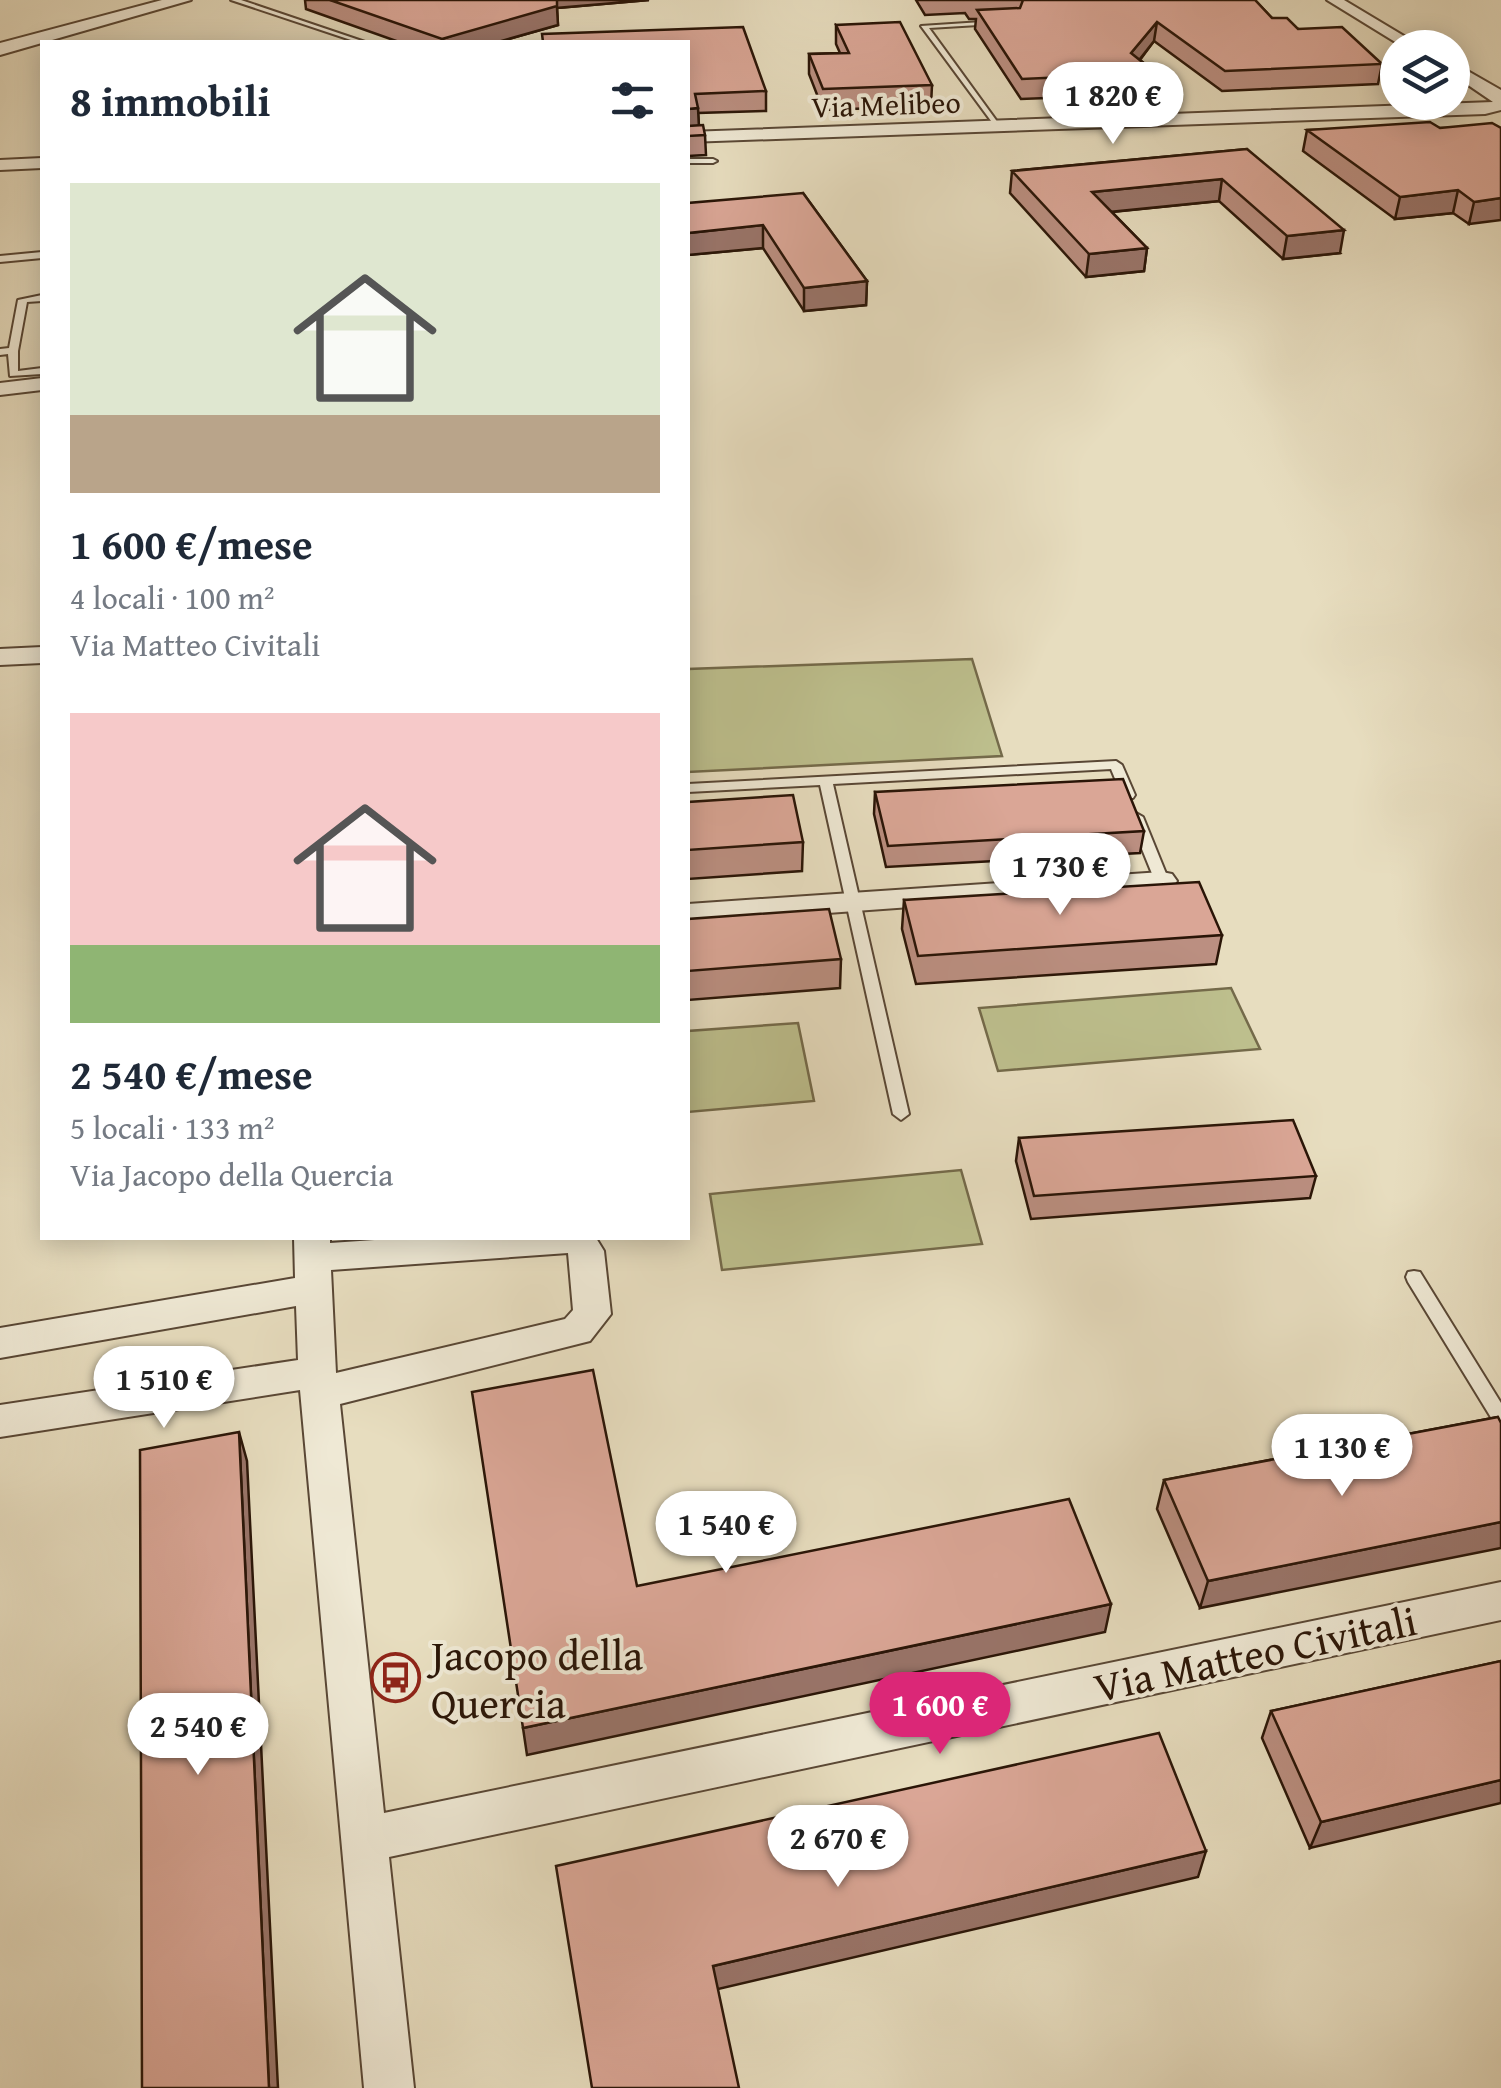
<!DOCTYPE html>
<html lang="it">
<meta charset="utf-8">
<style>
body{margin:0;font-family:"Gentium Book Plus",serif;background:#f6f6f7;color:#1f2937;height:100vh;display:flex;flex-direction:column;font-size:38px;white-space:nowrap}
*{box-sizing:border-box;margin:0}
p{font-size:32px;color:#747a83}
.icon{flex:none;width:55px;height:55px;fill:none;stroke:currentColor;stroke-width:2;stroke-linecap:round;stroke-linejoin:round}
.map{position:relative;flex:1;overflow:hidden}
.details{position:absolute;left:40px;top:40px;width:650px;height:1200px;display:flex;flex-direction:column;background:#fff;border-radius:0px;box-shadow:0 5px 25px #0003}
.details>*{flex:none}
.controls{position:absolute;left:1380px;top:30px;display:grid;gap:20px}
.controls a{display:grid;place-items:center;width:90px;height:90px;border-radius:50%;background:#fff;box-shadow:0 5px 25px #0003;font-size:50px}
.price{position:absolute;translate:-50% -85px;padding:0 22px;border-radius:35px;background:#fff;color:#222;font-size:32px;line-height:65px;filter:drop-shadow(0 2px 5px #0008)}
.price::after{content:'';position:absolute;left:50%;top:60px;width:30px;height:22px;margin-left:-15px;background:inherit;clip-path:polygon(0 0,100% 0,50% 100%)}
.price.on{background:#db2777;color:#fff}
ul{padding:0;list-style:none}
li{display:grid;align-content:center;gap:20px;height:530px;padding:0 30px}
li span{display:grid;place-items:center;height:310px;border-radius:0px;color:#555}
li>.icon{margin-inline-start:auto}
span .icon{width:180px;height:180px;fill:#fffc;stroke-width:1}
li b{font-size:42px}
h2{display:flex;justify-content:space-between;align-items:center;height:120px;padding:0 30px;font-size:42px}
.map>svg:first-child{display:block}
</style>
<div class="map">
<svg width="1501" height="2088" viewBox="0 0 1501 2088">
<rect width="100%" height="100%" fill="#e7ddbf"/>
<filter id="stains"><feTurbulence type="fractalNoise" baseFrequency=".002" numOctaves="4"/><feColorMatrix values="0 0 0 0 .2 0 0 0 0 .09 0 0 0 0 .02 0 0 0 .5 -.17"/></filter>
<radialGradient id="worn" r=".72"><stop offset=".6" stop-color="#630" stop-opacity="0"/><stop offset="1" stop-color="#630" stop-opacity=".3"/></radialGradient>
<!-- green -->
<path fill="#bdbf8d" stroke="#746a4a" stroke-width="2.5" d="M972 659 1002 756 688 772V669Z
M1231 988 1260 1049 998 1071 979 1008Z
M798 1023 814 1101 688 1112V1031Z
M961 1170 982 1244 722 1270 710 1194Z"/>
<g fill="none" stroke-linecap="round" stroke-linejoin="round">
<defs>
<path id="service" d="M231 0H241L365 42H357Z
M997 21 995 24 929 28 1001 127 997 129 921 26Z
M688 159H713L717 161 713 163H688Z
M42 252V258L0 262V256Z
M42 295V301L27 302 18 351V371L42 368V374L10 376 8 354 0 355V349L9 348 18 300Z
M1116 761 1122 765 1135 795 1133 798H1123L1111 769 833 784 909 1114 901 1120 893 1114 820 785 688 792V784Z
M1136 813 1143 817 1169 881 1167 884 1162 885 1155 881 1129 817Z
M1414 1271 1420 1272 1501 1403V1426L1495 1424 1408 1282 1406 1277 1408 1272Z"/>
<path id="minor" d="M1327 0H1344L1424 48H1405Z
M1452 62 1501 90V110L1485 114 688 142V132L1493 102 1452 74Z
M42 158V168L0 170V160Z
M42 378V390L0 395V383Z
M42 647V663L0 665V649Z
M1162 872 1172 874 1177 881 1172 888 688 923V904Z
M294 1238H330V1243L404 1238H596L604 1251 611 1314 590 1341 340 1404 384 1813 1501 1582V1620L389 1857 414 2088H364L300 1390 0 1437V1405L298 1360 296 1306 0 1358V1328L295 1278ZM568 1253 573 1310 565 1319 336 1373 331 1270Z"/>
<path id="tertiary" d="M162 0H191L0 55V43Z"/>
</defs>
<!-- service casing -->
<use href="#service" stroke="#594735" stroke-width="4"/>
<!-- minor casing -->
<use href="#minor" stroke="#594735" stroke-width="4"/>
<!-- tertiary casing -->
<use href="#tertiary" stroke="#594735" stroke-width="4"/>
<!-- service -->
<use href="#service" fill="#efe9d5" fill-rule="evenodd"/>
<!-- minor -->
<use href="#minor" fill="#efe9d5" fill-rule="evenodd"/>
<!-- tertiary -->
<use href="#tertiary" fill="#efe9d5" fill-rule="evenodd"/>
</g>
<!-- wall -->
<path fill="#bb8f81" stroke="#2a1507" stroke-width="2.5" d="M305 0H649L557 8 558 25 498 42H399L306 9Z
M916 0H1255L1272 18 1382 64 1378 84 1222 91 1154 41 1140 60 1156 73 1153 94 1021 99 975 29 976 19H969L965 13 925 15Z
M836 25 932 85 931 106 823 110 809 74V54L840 53 836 44Z
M688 42 766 91V111L698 113 699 125 705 135 706 155 688 156Z
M1440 128H1501L1469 224 1453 213 1395 219 1303 151 1307 130Z
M1247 149 1340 253 1283 259 1219 201 1112 212 1147 248 1144 271 1086 277 1010 193 1012 171Z
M803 193 867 281 866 305 804 311 763 248 688 255Z
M875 792 1144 831 1140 853 886 867 874 814Z
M688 802 803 842 802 871 688 879Z
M904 900 1222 935 1216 964 916 984 902 929Z
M688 919 841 959 840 988 688 1000Z
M1019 1138 1316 1176 1310 1198 1031 1219 1016 1161Z
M1498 1417 1200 1608 1157 1509 1164 1480Z
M1501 1661 1310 1848 1262 1738 1271 1711Z"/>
<!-- shaded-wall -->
<path fill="#997469" stroke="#2a1507" stroke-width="2.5" d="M557 0H649L557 8 558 25 498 42H442V39Z
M1157 22 1154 41 1129 73 1131 53Z
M698 108 699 128 688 129V109Z
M1222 179 1219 201 1089 214 1092 192Z
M1458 190 1453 213 1395 219 1400 197Z
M1501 198V220L1469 224 1474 202Z
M763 225V248L688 255V233Z
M1344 230 1340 253 1283 259 1287 236Z
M1147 248 1144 271 1086 277 1089 254Z
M867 281 866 305 804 311V288Z
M239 1432 247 1461 278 2088H269Z
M1501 1522V1548L1200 1608 1208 1581Z
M1111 1604 1105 1632 527 1755 523 1728Z
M1501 1780V1803L1310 1848 1321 1822Z
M1206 1851 1198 1877 714 1990 713 1966Z"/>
<!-- building -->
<path fill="#daa696" stroke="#2a1507" stroke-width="2.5" d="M330 0H557V6L442 39Z
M1023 0H1255L1272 18H1287L1298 29 1342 27 1382 64 1225 71 1157 22 1131 53 1156 73 1022 79 977 10 1020 8Z
M900 22 932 85 823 89 809 54 849 53 836 25Z
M743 27 766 91 695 94 698 108 688 109V42H543L542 34Z
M1430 122 1440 128 1492 123 1501 128V198L1474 202 1458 190 1400 197 1307 130Z
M703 125 705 135 688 136V126Z
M1247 149 1344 230 1287 236 1222 179 1092 192 1147 248 1089 254 1012 171Z
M803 193 867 281 804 288 763 225 688 233V203Z
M1123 779 1144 831 888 846 875 792Z
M793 795 803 842 688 850V802Z
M1199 882 1222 935 918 956 904 900Z
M829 909 841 959 688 971V919Z
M1293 1120 1316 1176 1034 1196 1019 1138Z
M593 1370 637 1586 1069 1499 1111 1604 523 1728 472 1392Z
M1498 1417 1501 1423V1522L1208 1581 1164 1480Z
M239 1432 269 2088H142L140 1450Z
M1501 1661V1780L1321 1822 1271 1711Z
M1159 1733 1206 1851 713 1966 739 2088H592L556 1866Z"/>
<!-- icons -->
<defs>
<symbol id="bus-ring" viewBox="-11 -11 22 22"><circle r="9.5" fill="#efe9d5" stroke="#8f2418" stroke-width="1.5"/><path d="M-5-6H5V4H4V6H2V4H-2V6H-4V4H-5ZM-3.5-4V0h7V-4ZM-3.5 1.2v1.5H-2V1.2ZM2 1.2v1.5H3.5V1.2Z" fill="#8f2418"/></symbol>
</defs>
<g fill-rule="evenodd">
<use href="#bus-ring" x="368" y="1650" width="55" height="55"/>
</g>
<g text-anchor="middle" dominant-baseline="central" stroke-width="8" stroke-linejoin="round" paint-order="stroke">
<!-- far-street labels -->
<g font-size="30" fill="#2a1507" stroke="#efe9d5">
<text transform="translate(886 104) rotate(-2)">Via Melibeo</text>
</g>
<!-- near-street labels -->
<g font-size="42" fill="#2a1507" stroke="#efe9d5">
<text transform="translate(1255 1653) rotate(-12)">Via Matteo Civitali</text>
</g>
<!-- near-poi labels -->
<g font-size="42" fill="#2a1507" stroke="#efe9d5" text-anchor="start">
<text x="431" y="1654">Jacopo della<tspan x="431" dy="48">Quercia</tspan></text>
</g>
</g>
<rect width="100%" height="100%" filter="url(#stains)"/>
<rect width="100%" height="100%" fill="url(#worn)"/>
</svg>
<div class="controls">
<a><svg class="icon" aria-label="layers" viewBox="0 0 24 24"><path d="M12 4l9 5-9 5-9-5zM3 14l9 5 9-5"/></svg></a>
</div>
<b class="price" style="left:1113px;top:147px">1 820 €</b>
<b class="price" style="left:1060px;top:918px">1 730 €</b>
<b class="price" style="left:164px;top:1431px">1 510 €</b>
<b class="price" style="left:1342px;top:1499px">1 130 €</b>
<b class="price" style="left:726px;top:1576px">1 540 €</b>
<b class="price on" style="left:940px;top:1757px">1 600 €</b>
<b class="price" style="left:198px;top:1778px">2 540 €</b>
<b class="price" style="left:838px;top:1890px">2 670 €</b>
<section class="details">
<h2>8 immobili<svg class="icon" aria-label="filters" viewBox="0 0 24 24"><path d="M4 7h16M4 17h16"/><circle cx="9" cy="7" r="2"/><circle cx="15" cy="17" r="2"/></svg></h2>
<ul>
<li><span style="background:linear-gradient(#dfe7d0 75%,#b9a48a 0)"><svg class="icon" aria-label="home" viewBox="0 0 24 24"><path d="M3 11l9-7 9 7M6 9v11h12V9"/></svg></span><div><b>1 600 €/mese</b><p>4 locali · 100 m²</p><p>Via Matteo Civitali</p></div></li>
<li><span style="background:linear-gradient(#f6c9c9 75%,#8fb573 0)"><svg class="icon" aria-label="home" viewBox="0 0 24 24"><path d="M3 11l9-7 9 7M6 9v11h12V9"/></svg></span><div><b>2 540 €/mese</b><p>5 locali · 133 m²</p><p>Via Jacopo della Quercia</p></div></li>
</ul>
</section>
</div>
